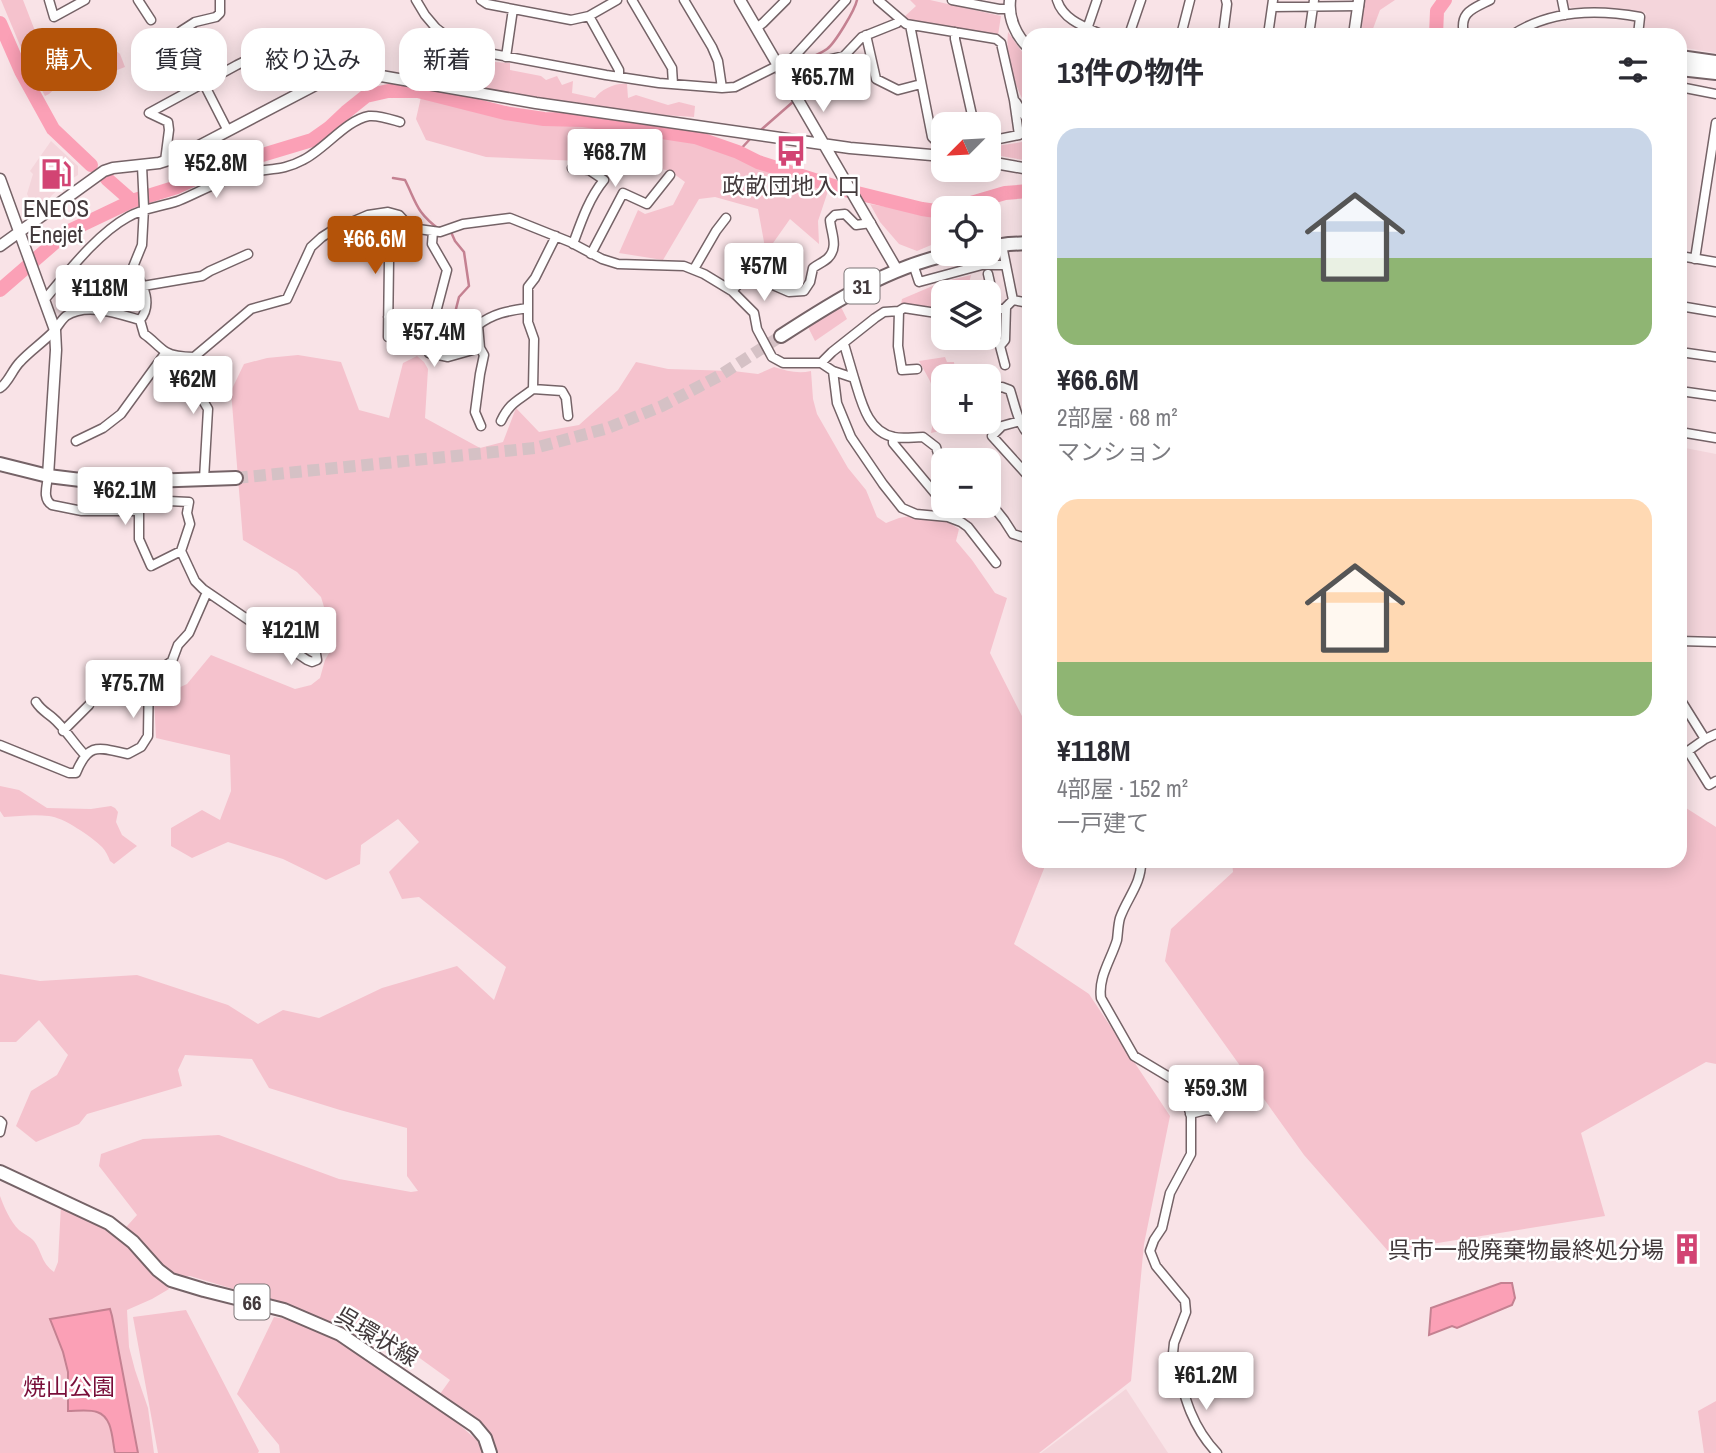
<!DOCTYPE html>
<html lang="ja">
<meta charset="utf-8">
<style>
body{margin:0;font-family:"Archivo Narrow","Noto Sans JP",sans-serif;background:#f7f7f7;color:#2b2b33;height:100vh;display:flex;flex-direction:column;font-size:26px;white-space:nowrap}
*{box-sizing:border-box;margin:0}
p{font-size:23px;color:#7c7c81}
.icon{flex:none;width:38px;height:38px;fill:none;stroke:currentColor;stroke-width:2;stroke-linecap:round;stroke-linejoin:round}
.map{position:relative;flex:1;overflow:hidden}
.panel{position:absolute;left:1022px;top:28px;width:665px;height:840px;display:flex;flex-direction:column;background:#fff;border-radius:21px;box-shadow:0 4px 18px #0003}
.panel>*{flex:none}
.top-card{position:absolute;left:21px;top:28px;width:665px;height:63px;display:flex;gap:14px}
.needle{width:46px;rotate:246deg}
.buttons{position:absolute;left:931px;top:112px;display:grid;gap:14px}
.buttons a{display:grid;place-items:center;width:70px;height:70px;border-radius:14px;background:#fff;box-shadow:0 4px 18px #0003;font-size:35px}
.price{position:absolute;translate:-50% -60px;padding:0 16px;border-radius:7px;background:#fff;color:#222;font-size:23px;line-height:46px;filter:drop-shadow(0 2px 4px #0008)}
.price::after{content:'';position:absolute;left:50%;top:42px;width:21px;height:16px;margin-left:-10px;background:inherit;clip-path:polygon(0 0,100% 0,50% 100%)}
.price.current{background:#b45309;color:#fff}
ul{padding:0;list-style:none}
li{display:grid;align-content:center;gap:14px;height:371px;padding:0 35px}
li span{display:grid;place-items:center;height:217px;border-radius:21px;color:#555}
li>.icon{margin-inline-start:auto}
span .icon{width:126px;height:126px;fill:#fffc;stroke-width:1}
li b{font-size:30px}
h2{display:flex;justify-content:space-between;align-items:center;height:84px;padding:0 35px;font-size:30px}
.tag{padding:0 24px;border-radius:21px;background:#fff;box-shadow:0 4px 18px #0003;font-size:24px;line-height:63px}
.tag.current{background:#b45309;color:#fff}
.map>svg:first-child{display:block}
</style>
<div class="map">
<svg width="1716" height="1453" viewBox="0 0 1716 1453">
<rect width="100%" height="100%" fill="#f9e3e7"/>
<!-- built -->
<path fill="#f4d5db" d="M1566 0H1716V53L1680 47V35H1643L1646 13 1599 7 1572 8 1567 5Z
M51 141 78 166V175L68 181 52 195 48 201 34 208 27 194 33 174 30 171Z
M1680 447 1716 454V645L1680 637Z
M1126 1389 1168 1453H1041Z"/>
<!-- green -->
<path fill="#f5c2cd" d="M1 0H23L37 36 48 32 56 48 99 31 106 33 96 45 100 54H107L115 50 120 54 125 67 99 77 85 76 72 82 60 84 49 94 45 96 27 62Z
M910 0H930L1001 16 998 35 908 20 904 17 916 6Z
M1364 0H1395L1380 10 1371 34 1362 29Z
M1008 32 1025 56 1029 58V111C1015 88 1005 59 1008 32Z
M489 59 495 62 510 63V70L541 76 546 80 557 76 562 85 573 81 572 93 595 98C601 89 617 82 627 84L628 98 636 95 668 105 679 102 695 106 694 117C619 113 545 98 471 87L470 77 485 71Z
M421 97 535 123 599 127 697 140 828 191 818 221 819 244 790 219 766 253 758 209 715 197 699 199 663 260 619 253 638 210 645 214 673 205 685 182 670 171 606 156 580 161 486 157 426 140 416 119Z
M1026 129 1029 132V161L989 154 990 147 1022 142Z
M870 204 943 217V240L917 251 899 244 880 222Z
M971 275 967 292H943V310L910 307 901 304 902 299 942 282Z
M841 307 847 319 815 341 808 327Z
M298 355 341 362 359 410 389 418 403 363 417 356 424 362 428 369 425 418 480 448 503 442 516 408 539 432 579 425 618 390 636 362 668 369 733 371 758 374 774 367C787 371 798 374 811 371L813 399 817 414 848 468 866 490 877 517 886 523 899 518 910 516 945 520 959 529 956 541 972 560 995 593 1007 598 990 653 1029 730V861H1047L1014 944 1089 994 1170 1116 1144 1244 1131 1381 1039 1453H496L477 1422 440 1394 450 1380 403 1346 373 1336 343 1313 337 1325 277 1302 190 1276 162 1281 169 1289 152 1299 127 1310 129 1347 135 1370 148 1408 154 1453H0V1196C4 1207 10 1221 19 1230 25 1235 32 1237 36 1244 43 1256 42 1263 54 1272L58 1262 61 1205 82 1214 119 1235 137 1215 99 1166 101 1154 143 1139 219 1135 339 1179 411 1192 418 1191 407 1176V1128L340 1110 269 1088 252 1059 185 1055 178 1070 182 1086 87 1114 79 1124 36 1142 16 1126 31 1091 57 1075 68 1055 39 1020 16 1042H0V974L40 981 137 975 228 1005 258 1024 283 1010 319 1018 382 988 457 966 494 1000 506 967 419 897 402 899 389 872 419 842 398 819 361 845 360 864 326 880 283 859 228 842 192 858 171 846V828L202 810 220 820 231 791 230 755 156 738 154 699 187 684 211 655 295 689 311 685 320 678 325 660 335 643 321 597 297 572 243 540 231 391 244 364 267 358Z
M945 357 947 362H954L955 373 970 376H943V422H971L965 429 953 428 931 433 937 401 930 381 919 361Z
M0 786 19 790 47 808 91 809 111 806 115 808 118 812 116 822 122 835 137 846 114 864 110 861C108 856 106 851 102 847 92 837 63 817 49 816 34 814 19 816 4 817L0 811Z
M1680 808H1686L1716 827V1064L1706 1062 1581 1133 1605 1216 1388 1251 1304 1155 1165 961 1171 929 1233 872 1232 861H1680Z
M186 1310 259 1451 258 1453H158L133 1317Z
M274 1317 292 1320 344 1339 453 1419 481 1444 483 1453H280L279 1445 237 1394Z
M1716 1401V1453H1704L1698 1411Z"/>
<!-- water -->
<path fill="#fba0b6" stroke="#c48191" stroke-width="2" d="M1501 1283H1512L1515 1298 1512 1305 1457 1328 1452 1326 1429 1335 1431 1308Z
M110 1309 112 1316 138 1453H115C112 1440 113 1417 97 1412 89 1409 76 1411 68 1411V1372L63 1352 50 1319Z"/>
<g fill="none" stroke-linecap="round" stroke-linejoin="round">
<!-- stream -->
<path stroke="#c48191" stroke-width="2.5" d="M799 74C803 55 815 58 827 49 835 43 855 10 857 0
M762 129 794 101
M738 152 751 138
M393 178 405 180C417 204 416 212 440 230
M446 348 459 297 469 286 464 252 455 241 451 232"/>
<!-- river -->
<path stroke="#fba0b6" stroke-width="14" d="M0 23 21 71 53 129 91 165
M1436 35 1437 11 1445 0
M107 179 132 201
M954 208 1005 193 1029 191
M0 290 67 232 132 201 177 187 199 177 209 171 312 140 329 128 346 112 366 96 388 91H418L505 113 544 119 583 120 695 137 738 152 758 162 849 191 922 209 943 212"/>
<!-- primary-tunnel -->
<path stroke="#d5c1c5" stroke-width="12" stroke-dasharray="12 6" stroke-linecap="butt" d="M236 478 535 448 608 428 662 406 719 376 781 336"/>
<defs>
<path id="minor" d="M49 0 54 17 85 0
M138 0 151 20
M220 0V13L216 17 195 22 181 31 180 37 228 131
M416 0 425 15 436 28 453 41 477 51 606 75 659 83 722 88 735 87 793 58 846 0
M481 0 487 4 571 20 589 16 617 0
M632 0 672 68 673 84
M684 0 712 47 718 61 722 88
M878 0 906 24 996 39 1001 43 1014 100 1019 135 989 141
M952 0 999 9H1009
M1057 0C1063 20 1085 27 1103 35
M1562 0 1565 15
M1272 7 1359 6
M589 16 619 70V76
M910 25 932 137 936 141H943
M756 28 763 23 786 0
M955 32V39L974 124
M866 35 876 79 898 90 921 84
M1085 35 1097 0
M1129 35 1141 0
M1181 35 1190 0
M1223 35 1227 4 1226 0
M1268 35 1273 0
M1309 35 1314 0
M1464 35C1459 12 1472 9 1490 0
M1512 35C1550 10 1597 9 1640 17L1638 35
M506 57 513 9
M1680 87 1716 94
M794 93C801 84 801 71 810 64L844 56 862 37 897 23 900 20
M1016 102 1029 123
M165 161 169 130 168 122 149 113 237 65 286 41
M142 166 144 208 142 245 133 267C142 284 154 303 140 320L144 334C152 339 158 347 166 352 174 357 185 357 194 357L251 309 287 299 311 247 322 237 333 230 368 215 388 212 399 215 411 228 440 232 463 224 510 218 570 242 602 259 618 264 684 266 704 274 732 291 754 313 757 329 772 357 783 363H821L833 371 854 378C861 400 867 432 894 437 903 439 914 437 923 437L936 447 943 470
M572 168 589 170 604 180C589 198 581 222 573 244
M362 218 377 257 384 254 389 260 388 337
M433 231 432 244 447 270 435 316
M556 236 535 278 528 287V322L534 339 533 389 562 391 566 398 568 416
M1002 245 1013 300
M348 249 372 245
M591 254 623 193 647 204 670 175
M1680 256 1716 262
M1695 259 1716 123
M913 264 919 282 982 265H1005
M694 269 716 231 726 218
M988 274 996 309H1006
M143 286 202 276 210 271 248 254
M732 291 746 276H752L789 292 804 291 810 282 813 268C818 264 824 262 828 258 839 247 831 233 830 220L835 215 845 214 856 225 871 223
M45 299C68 272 97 234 128 217 143 208 160 207 178 201 200 192 223 178 247 173 268 168 283 171 303 160 324 150 346 120 369 116 379 115 390 119 400 122
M1013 300 1029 303
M1680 306 1716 312
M899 311 904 308 943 314
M388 317 425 318 431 321 432 328 429 353 448 357 480 348
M844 344 854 378
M1680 352 1716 357
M194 357 195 387 208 409 204 479
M821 363 832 352 875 318 884 312 899 311 898 346 902 370 917 369
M1005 365 1000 346 1005 340 1006 307 1013 300
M833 371 837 403 851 437 883 484 902 508 916 514 948 517 961 522 968 527 996 563
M0 388C9 382 12 370 20 362 29 352 42 343 52 333 58 327 60 321 66 316 87 302 119 314 140 320
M989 390 1002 387 1010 390C1015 405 1018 424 1029 435
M1680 391 1716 396
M501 421C510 402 518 401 533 389
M1020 421 1002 426 992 436 1029 477
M481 426 475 412 480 374 484 355 480 348 478 325C494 313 508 311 527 308
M1680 432 1716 438
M893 437V443L943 503
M76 441 103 428 121 414 166 352
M48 476C47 486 42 499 52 505L82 511H139V539L151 566 181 551 195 581 203 589 307 660 312 662 317 660 316 654 281 633
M989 501 1004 520 1013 534 1029 539
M139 511 147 500 189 502 187 513 190 524 181 551
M1680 641 1716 642
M1680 699 1705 739 1716 734
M36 702C41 710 46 712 53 718 65 728 74 744 85 755
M63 731 89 705
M1705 739 1688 751 1709 785 1716 781
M0 745 69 773H76C89 741 99 748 128 754L141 747 148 736 149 672 165 666 172 661 178 645 189 633 207 592
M1141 861C1142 883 1127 898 1120 918 1118 925 1118 933 1117 940 1111 960 1098 977 1101 998L1134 1056 1174 1080 1187 1103 1191 1116V1154L1170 1193 1162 1228 1154 1240 1150 1251 1156 1266 1185 1301 1186 1312 1174 1343 1173 1353C1183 1390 1189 1424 1217 1453
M1190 1114 1206 1110 1214 1111V1107
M0 1121 2 1123 0 1132"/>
<path id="tertiary" d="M740 0 897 270
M1010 0C1008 18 1016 36 1029 48
M1354 35 1359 0
M989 162 1029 169
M0 179 55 330 56 350 48 476
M0 246 104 171 113 168 159 163 178 157 323 81 348 72 364 73 536 103 850 148 943 156"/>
<path id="primary" d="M1680 57 1716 62
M1680 69 1716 73
M989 247 1009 244 1029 243
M781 336C835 301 887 268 950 254
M0 464 48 476 89 481 120 482 236 478
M0 1172 109 1223 133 1242 158 1270 171 1280 204 1290 284 1310 340 1334 475 1426 485 1438 490 1453"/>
</defs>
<!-- minor casing -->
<use href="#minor" stroke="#756367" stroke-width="11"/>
<!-- tertiary casing -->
<use href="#tertiary" stroke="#756367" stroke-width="13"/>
<!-- primary casing -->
<use href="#primary" stroke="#756367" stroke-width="16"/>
<!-- minor -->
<use href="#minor" stroke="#fff" stroke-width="8"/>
<!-- tertiary -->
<use href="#tertiary" stroke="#fff" stroke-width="10"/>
<!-- primary -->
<use href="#primary" stroke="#fff" stroke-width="12"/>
</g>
<!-- icons -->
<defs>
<symbol id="bus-bare" viewBox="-9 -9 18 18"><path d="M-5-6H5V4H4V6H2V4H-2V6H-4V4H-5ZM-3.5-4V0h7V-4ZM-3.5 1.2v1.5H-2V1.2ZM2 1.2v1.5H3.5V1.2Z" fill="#d24473" stroke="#fff" stroke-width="2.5" paint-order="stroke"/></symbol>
<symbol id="fuel-bare" viewBox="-9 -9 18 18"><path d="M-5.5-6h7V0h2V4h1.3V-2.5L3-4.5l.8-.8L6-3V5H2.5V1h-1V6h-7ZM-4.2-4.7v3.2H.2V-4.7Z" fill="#d24473" stroke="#fff" stroke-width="2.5" paint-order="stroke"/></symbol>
<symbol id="building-bare" viewBox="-9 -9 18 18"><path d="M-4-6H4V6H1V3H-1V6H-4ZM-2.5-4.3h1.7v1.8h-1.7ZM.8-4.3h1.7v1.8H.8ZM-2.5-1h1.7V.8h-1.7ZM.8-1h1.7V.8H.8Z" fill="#d24473" stroke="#fff" stroke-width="2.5" paint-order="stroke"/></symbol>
</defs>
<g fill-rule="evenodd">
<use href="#bus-bare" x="769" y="129" width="44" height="44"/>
<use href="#fuel-bare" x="34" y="152" width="44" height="44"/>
<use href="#building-bare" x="1665" y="1227" width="44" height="44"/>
</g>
<g text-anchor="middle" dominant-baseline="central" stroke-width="5" stroke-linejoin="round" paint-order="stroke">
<!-- shield labels -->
<g fill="#fff" stroke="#7b7576" stroke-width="2">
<rect x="844.5" y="268.5" width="35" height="35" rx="5"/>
<rect x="234.5" y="1284.5" width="35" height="35" rx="5"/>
</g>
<g font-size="21" font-weight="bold" fill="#433a3c">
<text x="862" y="286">31</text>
<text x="252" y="1302">66</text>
</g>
<!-- poi labels -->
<g font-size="23" fill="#433a3c" stroke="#fff">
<text x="791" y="185">政畝団地入口</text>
<text x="56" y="208">ENEOS<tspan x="56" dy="26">Enejet</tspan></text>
<text x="1664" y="1249" text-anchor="end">呉市一般廃棄物最終処分場</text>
</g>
<!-- street labels -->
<g font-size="23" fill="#433a3c" stroke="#fff">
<text transform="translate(377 1336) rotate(31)">呉環状線</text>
</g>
<!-- park labels -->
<g font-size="23" fill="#790e39" stroke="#fff">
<text x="69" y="1386">焼山公園</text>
</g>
</g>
</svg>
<div class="buttons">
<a><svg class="needle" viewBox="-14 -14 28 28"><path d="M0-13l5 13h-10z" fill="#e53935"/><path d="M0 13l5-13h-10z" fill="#7c7c81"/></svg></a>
<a><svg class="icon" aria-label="locate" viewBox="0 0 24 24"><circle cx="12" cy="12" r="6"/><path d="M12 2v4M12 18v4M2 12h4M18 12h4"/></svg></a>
<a><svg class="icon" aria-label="layers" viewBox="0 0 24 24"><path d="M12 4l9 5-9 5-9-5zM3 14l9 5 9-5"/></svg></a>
<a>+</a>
<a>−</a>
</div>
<b class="price" style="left:823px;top:114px">¥65.7M</b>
<b class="price" style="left:615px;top:189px">¥68.7M</b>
<b class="price" style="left:216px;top:200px">¥52.8M</b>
<b class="price current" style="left:375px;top:276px">¥66.6M</b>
<b class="price" style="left:764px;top:303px">¥57M</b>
<b class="price" style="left:100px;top:325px">¥118M</b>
<b class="price" style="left:434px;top:369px">¥57.4M</b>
<b class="price" style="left:193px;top:416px">¥62M</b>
<b class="price" style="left:125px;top:527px">¥62.1M</b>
<b class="price" style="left:291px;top:667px">¥121M</b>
<b class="price" style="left:133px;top:720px">¥75.7M</b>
<b class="price" style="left:1216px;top:1125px">¥59.3M</b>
<b class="price" style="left:1206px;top:1412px">¥61.2M</b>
<div class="top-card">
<a class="tag current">購入</a>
<a class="tag">賃貸</a>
<a class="tag">絞り込み</a>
<a class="tag">新着</a>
</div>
<section class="panel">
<h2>13件の物件<svg class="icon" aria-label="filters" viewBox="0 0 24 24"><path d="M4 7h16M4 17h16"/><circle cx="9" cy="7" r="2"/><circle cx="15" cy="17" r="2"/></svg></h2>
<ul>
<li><span style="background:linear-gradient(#c9d6e8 60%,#8fb573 0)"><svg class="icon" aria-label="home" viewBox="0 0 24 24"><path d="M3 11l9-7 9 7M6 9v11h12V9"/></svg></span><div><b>¥66.6M</b><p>2部屋 · 68 m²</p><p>マンション</p></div></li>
<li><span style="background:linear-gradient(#ffd9b3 75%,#8fb573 0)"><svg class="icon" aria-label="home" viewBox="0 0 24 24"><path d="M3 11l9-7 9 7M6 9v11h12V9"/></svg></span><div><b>¥118M</b><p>4部屋 · 152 m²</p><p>一戸建て</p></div></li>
</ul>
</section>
</div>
